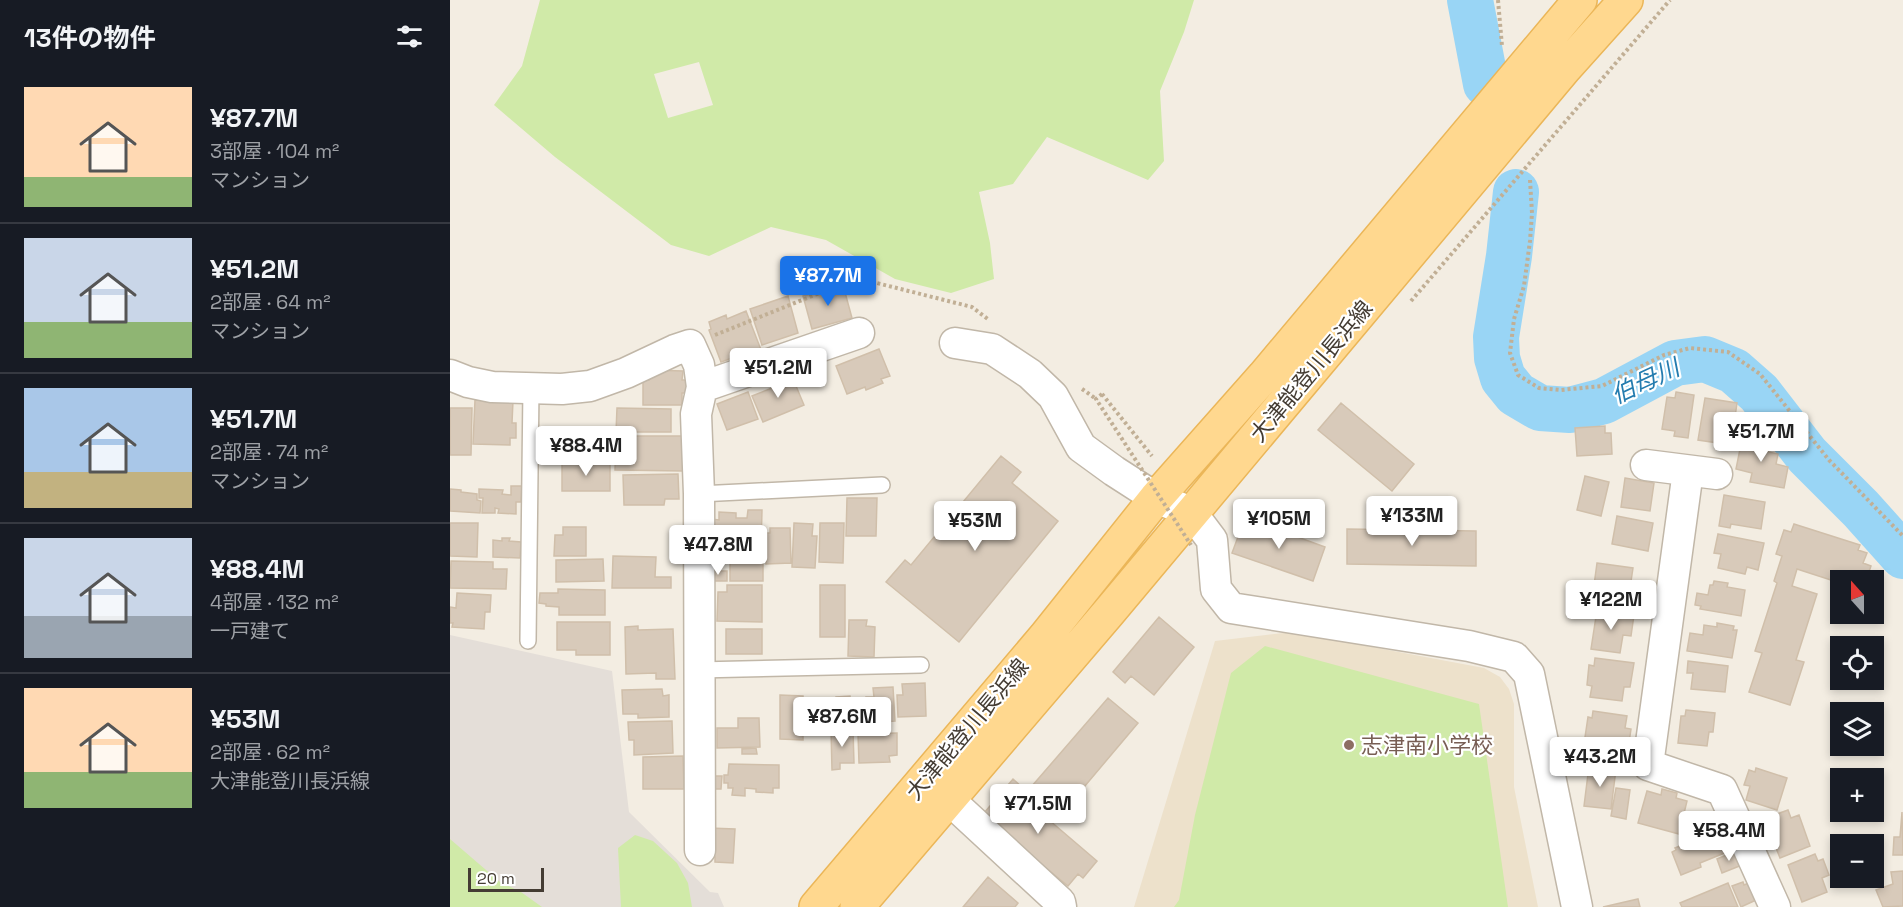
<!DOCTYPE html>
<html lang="ja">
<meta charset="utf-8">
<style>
body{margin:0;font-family:"Space Grotesk","Noto Sans JP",sans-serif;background:#20242c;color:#f1f3f6;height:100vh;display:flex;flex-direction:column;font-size:22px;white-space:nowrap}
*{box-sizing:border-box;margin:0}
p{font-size:20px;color:#9ea1a6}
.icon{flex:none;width:33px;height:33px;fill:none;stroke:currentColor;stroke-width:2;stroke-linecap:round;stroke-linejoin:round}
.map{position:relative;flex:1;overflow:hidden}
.sheet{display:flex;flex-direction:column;background:#171b24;width:450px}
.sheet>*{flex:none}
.needle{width:39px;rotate:339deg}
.controls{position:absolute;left:1380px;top:570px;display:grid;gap:12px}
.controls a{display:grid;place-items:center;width:54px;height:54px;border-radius:0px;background:#171b24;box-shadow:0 3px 9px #0003;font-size:30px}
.scale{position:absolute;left:18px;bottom:15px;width:76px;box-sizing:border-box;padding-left:6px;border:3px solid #443c33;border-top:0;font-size:16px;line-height:21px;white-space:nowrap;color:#443c33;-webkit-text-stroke:4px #fff;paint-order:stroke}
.price{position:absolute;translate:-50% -51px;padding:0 14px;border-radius:6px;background:#fff;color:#222;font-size:20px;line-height:39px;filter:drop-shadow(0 2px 3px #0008)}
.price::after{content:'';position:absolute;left:50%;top:36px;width:18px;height:14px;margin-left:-9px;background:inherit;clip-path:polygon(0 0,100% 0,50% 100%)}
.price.active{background:#1a73e8;color:#fff}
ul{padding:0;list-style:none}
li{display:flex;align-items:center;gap:18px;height:150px;padding:0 24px}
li+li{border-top:2px solid #363941}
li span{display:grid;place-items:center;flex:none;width:168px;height:120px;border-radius:0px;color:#555}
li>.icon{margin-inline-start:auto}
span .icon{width:72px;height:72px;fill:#fffc;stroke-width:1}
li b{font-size:26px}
h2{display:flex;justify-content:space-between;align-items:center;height:72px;padding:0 24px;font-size:26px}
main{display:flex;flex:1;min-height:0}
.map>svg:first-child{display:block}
</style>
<main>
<section class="sheet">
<h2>13件の物件<svg class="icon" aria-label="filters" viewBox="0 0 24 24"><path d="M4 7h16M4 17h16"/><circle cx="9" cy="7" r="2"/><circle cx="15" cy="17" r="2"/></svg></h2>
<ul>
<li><span style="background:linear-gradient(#ffd9b3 75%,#8fb573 0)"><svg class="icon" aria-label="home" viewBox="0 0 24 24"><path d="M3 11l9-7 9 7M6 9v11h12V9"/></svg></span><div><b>¥87.7M</b><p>3部屋 · 104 m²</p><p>マンション</p></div></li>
<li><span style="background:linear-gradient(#c9d6e8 70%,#8fb573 0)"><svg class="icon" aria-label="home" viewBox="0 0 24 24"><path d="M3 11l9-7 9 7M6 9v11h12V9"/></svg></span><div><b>¥51.2M</b><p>2部屋 · 64 m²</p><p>マンション</p></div></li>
<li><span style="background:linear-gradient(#a9c7e8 70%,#c2b280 0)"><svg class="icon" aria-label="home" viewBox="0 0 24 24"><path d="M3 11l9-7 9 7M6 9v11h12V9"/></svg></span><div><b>¥51.7M</b><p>2部屋 · 74 m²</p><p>マンション</p></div></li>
<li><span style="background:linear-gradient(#c9d6e8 65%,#9aa5b1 0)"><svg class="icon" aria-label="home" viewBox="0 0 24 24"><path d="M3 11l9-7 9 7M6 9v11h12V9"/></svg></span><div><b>¥88.4M</b><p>4部屋 · 132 m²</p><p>一戸建て</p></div></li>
<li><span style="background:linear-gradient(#ffd9b3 70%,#8fb573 0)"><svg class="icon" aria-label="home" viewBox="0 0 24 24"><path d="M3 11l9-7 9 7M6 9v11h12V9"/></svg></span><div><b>¥53M</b><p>2部屋 · 62 m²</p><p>大津能登川長浜線</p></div></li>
</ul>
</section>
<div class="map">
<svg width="1453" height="907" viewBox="0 0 1453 907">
<rect width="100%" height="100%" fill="#f3ede2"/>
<!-- industrial -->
<path fill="#e4ded8" d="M0 635 162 671 179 812 260 892 268 893 274 907H0Z"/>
<!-- education -->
<path fill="#ede1cb" d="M842 632 1034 668 1050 677 1059 689 1064 704V787L1088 907H684L765 641Z"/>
<!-- green -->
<path fill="#d0eaa8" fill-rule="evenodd" d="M90 0H744L734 32 710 91 714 161 698 180 597 137 563 184 529 192 540 243 544 279 501 293 445 279 376 240 321 227 259 256 221 245 105 157 44 105 72 66ZM249 62 263 105 218 118 204 74Z
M815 646 1029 704 1058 907H724L729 900 745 815 781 673Z
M185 835 203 841 227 863 238 883 242 907H171L168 848Z
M0 839 50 882 71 892 92 907H0Z"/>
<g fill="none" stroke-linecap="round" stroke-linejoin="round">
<!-- river -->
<path stroke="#99d5f5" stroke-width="46" d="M1020 0 1036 84
M1066 192 1059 256 1046 337 1047 358 1053 378 1066 394 1090 408 1120 410 1154 401 1225 363 1255 359 1284 371 1309 393 1357 455 1411 509 1453 556"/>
</g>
<!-- building -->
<path fill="#d8caba" stroke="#d0bfaa" stroke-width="1.5" d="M393 285 402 318 362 329 353 296Z
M338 296 348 333 312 345 300 309Z
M296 311 313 355 301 359 299 352 271 362 259 330 261 329 259 322 276 315 277 319Z
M429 349 440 376 431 379 433 383 416 390 415 387 397 394 386 366Z
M199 370 233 371 232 380H237V393H232V405H193V380H199Z
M341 374 354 405 313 422 302 396 322 388 321 383Z
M298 392 308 419 277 430 267 404Z
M1226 392 1244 395 1238 438 1224 436 1225 431 1212 429 1217 397 1225 398Z
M1255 398 1287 403 1281 445 1248 440Z
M25 400 63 401 62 423H66V438H60V445L23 444Z
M891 403 964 464 942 491 868 430Z
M0 408H22L21 455H0Z
M167 408 221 409V432H166Z
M1155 426V433H1161L1162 454 1127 456 1125 428Z
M1293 434 1317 438 1314 451 1328 454 1326 464 1338 467 1334 488 1300 482 1302 473 1286 469Z
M166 436H233V471L165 470Z
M551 456 571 472 562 483 608 521 509 642 436 582 455 560 461 565Z
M160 462V491H112V463Z
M228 474 229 499H215L214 505H174L173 475Z
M1135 476 1159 482 1151 516 1127 510Z
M1175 478 1204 483 1200 511 1171 507Z
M61 486H72L71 502H66V514L48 513 49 509 45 508V513H32L33 498H29V489L53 490 52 494 61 495Z
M0 489 11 490V492L27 494V500L31 501 30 513 0 511Z
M1274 495 1315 502 1311 529 1281 524 1280 528 1269 526Z
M397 498H427L426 536H396Z
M298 510H312L311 549H293L292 552H282V544L261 543 262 519 269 520V512L286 513V518H297Z
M1167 516 1203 523 1198 551 1162 544Z
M795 518 875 547 863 581 782 553Z
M0 523H28L27 557 0 556Z
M344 523 363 524 362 536H367L365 568 342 567Z
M370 523H394L393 563 369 562Z
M1344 524 1410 545 1408 550 1417 553 1413 563 1421 566 1416 580H1390V583L1347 569 1342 586 1367 594 1346 660 1354 662 1340 705 1299 692 1312 653 1305 651 1327 583 1324 581 1332 556 1326 554 1334 530 1341 532Z
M113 527H136V556H104L105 535H113Z
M320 528H340L341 563 316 564 315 533H320Z
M897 529 1026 531V566L897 564Z
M1268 534 1314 543 1308 570 1297 567 1295 574 1268 568 1271 554 1264 553Z
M52 538H60L59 541 71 542 70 558 43 557V540L52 541Z
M163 556 206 557 205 577H221V588H162Z
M280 556H313V581H280Z
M153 559 154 581 106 582V560Z
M1 561 43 562V569H57L56 589 0 588Z
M1147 563 1183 568 1180 588 1187 589 1184 606 1142 600Z
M259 571H277V581H259Z
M1264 581 1278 583 1277 587 1295 590 1291 616 1250 609 1251 606 1245 605 1247 593 1258 595 1260 585H1263Z
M277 585H312V622L267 621 268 592H277Z
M370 585H395V637H370Z
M108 589 155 590V615H109V607L96 606V604L89 603 90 593H108Z
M7 593 41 595 40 612H35L34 629 2 627 3 623H0V607L6 608Z
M1147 610 1184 615 1181 636 1173 635 1170 653 1141 649Z
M709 617 744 647 704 695 681 676 675 683 663 672Z
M399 620H417L416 626 425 627 424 657 398 656Z
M107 622H160V655H126V650H107Z
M1267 623 1284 626 1283 630H1287L1282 658 1237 651 1240 633 1253 635 1254 625 1267 627Z
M188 626V630L223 629 225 679H206V673L176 674 175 627Z
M276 629H312V654H276Z
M1145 658 1184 663 1180 687H1174L1172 701 1140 697 1142 686 1137 685 1139 665 1144 666Z
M1238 661 1278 666 1275 692 1241 689 1243 673H1237Z
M475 683 476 716 448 717 447 695H453L452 684Z
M443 687 445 721 417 723 416 697H424L423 688Z
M212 689 213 696 219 695V717L188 718V714H173L172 690Z
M330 695 353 696V740L330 739Z
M400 696 402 726 381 727 380 716H387L386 697Z
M658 698 688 723 613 812 582 786Z
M1236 710 1265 713 1263 732H1259L1257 746 1228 743 1231 716H1235Z
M1143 711 1177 716 1175 728 1181 729 1179 742 1170 740 1168 756 1139 751V745L1134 744 1138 717 1142 718Z
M288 718H309L310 747 267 748V728H288Z
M222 721 223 753 184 755V740H179L178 722Z
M381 730H403L404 763H390V769L382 770Z
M447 733V755L439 756 440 762 409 763 408 734Z
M306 748 307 754H292V749Z
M233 756 234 789H193V757Z
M279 764 329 765V788H323V793L306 792V789L295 788V796L282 795 283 788H278V783H274V775H278Z
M1139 766 1166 769 1161 809 1134 806Z
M1306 768 1337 778 1327 810 1296 800 1300 786 1294 785 1299 770 1305 772Z
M256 776H272L271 789H256Z
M563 779 590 803 585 808 647 861 633 878 628 874 618 886 596 868 592 872 534 813Z
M1166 788 1180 790 1176 819 1161 816Z
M1212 789 1227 793 1226 798 1237 801 1229 834 1188 823 1197 791 1211 795Z
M1338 810 1341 818 1349 815 1360 846 1330 858 1318 828 1326 825 1324 819 1328 817 1327 814Z
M1452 812 1453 855H1443L1444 837H1450Z
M1266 826 1277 852 1250 863 1251 867 1231 875 1222 852 1226 850 1225 848 1240 842 1238 837Z
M259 828 285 829 283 863 265 862V857H258Z
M1318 830 1324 846 1310 851 1304 835Z
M1286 851 1292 865 1272 873 1267 859Z
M1365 854 1368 861 1373 859 1379 875 1372 878 1377 892 1352 902 1338 865Z
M1453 871V906L1433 907 1426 890 1443 884 1441 872Z
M538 877 568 903 565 907H513Z
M1293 882 1294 885 1299 883 1306 900 1291 907 1282 886Z
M1278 883 1288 907H1232L1230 903Z
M1188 899 1190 907H1153Z"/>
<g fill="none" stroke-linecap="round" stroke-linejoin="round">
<defs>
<path id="service" d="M249 494 432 485
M78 641 81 388
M248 670 471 665"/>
<path id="minor" d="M505 343 542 349 580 374 603 396 631 447 664 471 706 498 741 512 762 540 766 589 781 608 1019 646 1064 657 1079 674 1127 907
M0 375 18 382 42 387 112 389 140 386 176 373 225 350 240 345 249 365 252 387 246 414 249 494 250 850
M252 387 409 333
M1196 465 1267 474
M1238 471 1198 765 1272 790 1325 907
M480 782 610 902 611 907"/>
<path id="primary" d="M366 907 595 637 706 498 814 376 1130 0
M407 907 659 612 1115 68 1176 0"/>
</defs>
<!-- service casing -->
<use href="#service" stroke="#c1b7a8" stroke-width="18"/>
<!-- minor casing -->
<use href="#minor" stroke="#c1b7a8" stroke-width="33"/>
<!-- primary casing -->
<use href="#primary" stroke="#ebb658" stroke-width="36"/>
<!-- path -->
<path stroke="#c1af95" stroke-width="4" stroke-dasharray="3 3" stroke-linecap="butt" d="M1048 0 1052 46
M1080 180 1082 213 1080 241 1074 286 1064 319 1060 353 1068 375 1089 388 1111 390 1152 386 1214 355 1240 348 1278 352 1310 374 1379 460 1453 536
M961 301 1220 0
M265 335 407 278 522 307 539 320
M632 389 646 399
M652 394 702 456"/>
<!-- service -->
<use href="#service" stroke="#fff" stroke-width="15"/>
<!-- minor -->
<use href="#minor" stroke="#fff" stroke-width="30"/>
<!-- primary -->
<use href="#primary" stroke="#ffd88f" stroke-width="33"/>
<!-- path-bridge -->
<path stroke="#c1af95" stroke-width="4" stroke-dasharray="3 3" stroke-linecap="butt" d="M652 394 646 399 741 545"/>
</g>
<!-- markers -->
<circle fill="#8d6e63" stroke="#fff" stroke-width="2" cx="899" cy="745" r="6"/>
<g text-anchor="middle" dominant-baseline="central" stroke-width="4.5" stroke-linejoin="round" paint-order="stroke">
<!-- street labels -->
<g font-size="22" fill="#443c33" stroke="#fff">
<text transform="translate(861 371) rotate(-50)">大津能登川長浜線</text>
<text transform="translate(517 729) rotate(-50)">大津能登川長浜線</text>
</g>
<!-- education labels -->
<g font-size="22" fill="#785e54" stroke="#fff" text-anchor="start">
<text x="911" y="745">志津南小学校</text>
</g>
<!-- water labels -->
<g font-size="24" font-style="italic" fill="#247caf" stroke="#fff">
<text transform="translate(1195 381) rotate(-25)">伯母川</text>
</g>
</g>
</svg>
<div class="controls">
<a><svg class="needle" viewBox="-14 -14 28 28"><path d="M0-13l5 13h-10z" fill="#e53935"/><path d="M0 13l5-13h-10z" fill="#9ea1a6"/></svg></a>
<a><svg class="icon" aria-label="locate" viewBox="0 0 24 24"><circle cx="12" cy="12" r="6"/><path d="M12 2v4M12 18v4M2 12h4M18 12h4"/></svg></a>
<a><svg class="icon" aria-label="layers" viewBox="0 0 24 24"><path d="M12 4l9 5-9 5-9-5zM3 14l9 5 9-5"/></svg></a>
<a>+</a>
<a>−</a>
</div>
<div class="scale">20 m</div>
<b class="price active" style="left:378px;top:307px">¥87.7M</b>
<b class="price" style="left:328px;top:399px">¥51.2M</b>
<b class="price" style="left:1311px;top:463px">¥51.7M</b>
<b class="price" style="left:136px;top:477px">¥88.4M</b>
<b class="price" style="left:962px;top:547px">¥133M</b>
<b class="price" style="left:829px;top:550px">¥105M</b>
<b class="price" style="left:525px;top:552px">¥53M</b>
<b class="price" style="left:268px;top:576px">¥47.8M</b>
<b class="price" style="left:1161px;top:631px">¥122M</b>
<b class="price" style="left:392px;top:748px">¥87.6M</b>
<b class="price" style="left:1150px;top:788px">¥43.2M</b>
<b class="price" style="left:588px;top:835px">¥71.5M</b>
<b class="price" style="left:1279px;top:862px">¥58.4M</b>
</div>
</main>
